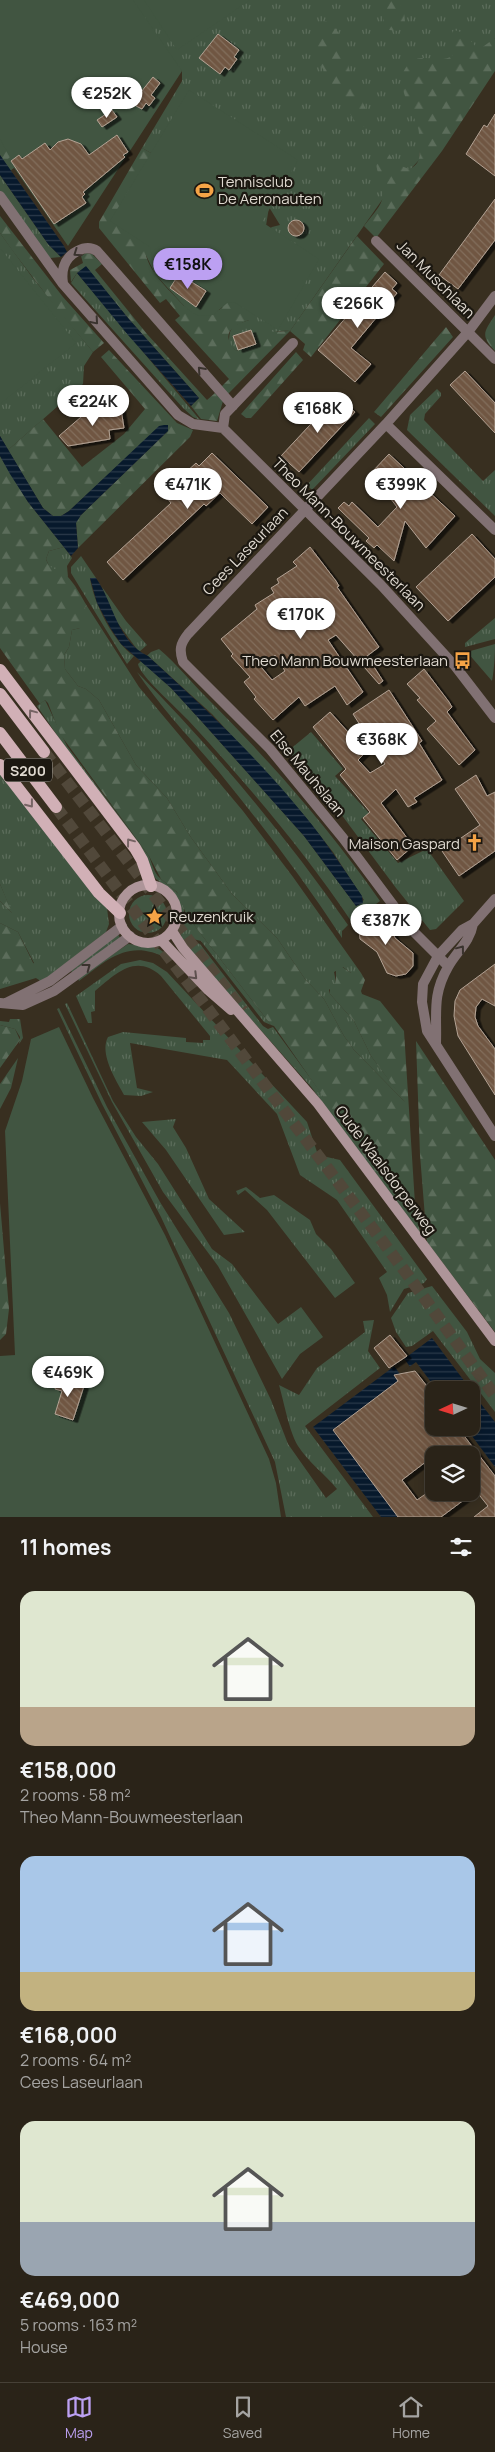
<!DOCTYPE html>
<meta charset="utf-8">
<style>
body{margin:0;font-family:Manrope,sans-serif;background:#322b21;color:#f1f3f6;height:100vh;display:flex;flex-direction:column;font-size:19px;white-space:nowrap}
*{box-sizing:border-box;margin:0}
p{font-size:16px;color:#a5a4a2}
.icon{flex:none;width:28px;height:28px;fill:none;stroke:currentColor;stroke-width:2;stroke-linecap:round;stroke-linejoin:round}
.map{position:relative;height:1517px;overflow:hidden}
.panel{display:flex;flex-direction:column;background:#2a2318;flex:1}
.panel>*{flex:none}
.needle{width:32px;rotate:266deg}
.controls{position:absolute;left:425px;top:1381px;display:grid;gap:10px}
.controls a{display:grid;place-items:center;width:55px;height:55px;border-radius:10px;background:#2a2318;box-shadow:0 2px 12px #0003,0 0 0 1px #464037;font-size:25px}
.price{position:absolute;translate:-50% -42px;padding:0 11px;border-radius:18px;background:#fff;color:#222;font-size:16px;line-height:32px;filter:drop-shadow(0 1px 2px #0008)}
.price::after{content:'';position:absolute;left:50%;top:30px;width:15px;height:11px;margin-left:-8px;background:inherit;clip-path:polygon(0 0,100% 0,50% 100%)}
.price.active{background:#bca0f2;color:#111}
ul{padding:0;list-style:none}
li{display:grid;align-content:center;gap:10px;height:265px;padding:0 20px}
li span{display:grid;place-items:center;height:155px;border-radius:15px;color:#555}
li>.icon{margin-inline-start:auto}
span .icon{width:90px;height:90px;fill:#fffc;stroke-width:1}
li b{font-size:21px}
h2{display:flex;justify-content:space-between;align-items:center;height:60px;padding:0 20px;font-size:21px}
.dock{display:flex;justify-content:space-around;align-items:center;height:70px;border-top:1px solid #464037;background:#2a2318;font-size:14px;color:#a5a4a2}
.dock a{display:grid;justify-items:center;gap:2px}
.dock .active{color:#bca0f2}
.map>svg:first-child{display:block}
</style>
<div class="map">
<svg width="495" height="1517" viewBox="0 0 495 1517">
<defs>
<pattern id="grass-tufts" width="24" height="20" patternUnits="userSpaceOnUse" patternTransform="scale(1.25)"><rect width="24" height="20" fill="#415541"/><path d="M3 7l-1-3M5 7V3M7 7l1-3M15 17l-1-3M17 17v-4M19 17l1-3" fill="none" stroke="#5c6d5b"/></pattern>
<pattern id="forest-firs" width="22" height="20" patternUnits="userSpaceOnUse" patternTransform="scale(1.25)"><rect width="22" height="20" fill="#415541"/><path d="M5 1l3.5 6h-7zM16 11l3.5 6h-7z" fill="#5c6d5b"/></pattern>
<pattern id="water-rules" width="6" height="5" patternUnits="userSpaceOnUse" patternTransform="scale(1.25)"><rect width="6" height="5" fill="#07192c"/><path d="M0 2.5h6" fill="none" stroke="#2b3a4a"/></pattern>
<pattern id="building-back-hatch" width="6" height="6" patternUnits="userSpaceOnUse" patternTransform="scale(1.25)"><rect width="6" height="6" fill="#6f5642"/><path d="M-1 5l2 2M0 0l6 6M5-1l2 2" fill="none" stroke="#836e5c"/></pattern>
<filter id="shadow"><feDropShadow dx="4.5" dy="2.5" stdDeviation="0" flood-color="#0009"/></filter>
</defs>
<rect width="100%" height="100%" fill="#382f20"/>
<!-- grass -->
<path fill="url(#grass-tufts)" fill-rule="evenodd" d="M55 0H495V38L420 150 419 160 382 200 290 331C274 330 263 334 254 348L243 352 235 350 229 344C229 325 233 326 249 320L155 274 143 249 146 239 151 153 142 148 182 81V71ZM269 207 280 225 272 227 265 232Z
M0 175 48 244 61 257 50 258 0 196Z
M0 233 32 277 93 352 84 366 83 384 8 450 0 436Z
M77 273 200 420 193 417 183 408 71 283Z
M437 389 441 393V396L425 414 424 420 483 481 495 470V516L407 430 410 415Z
M369 418 375 424 312 490 307 485Z
M64 547 72 558 67 566 68 577 50 568 46 559 49 551Z
M81 556 96 578H90C93 602 114 643 134 656L127 664 71 573V567Z
M102 587 126 621 147 645 139 652 114 618Z
M87 606 139 687 243 811 293 877 361 973H351L343 967 334 972 336 982 329 990 330 994 354 1021 371 1056 408 1105 354 1050 344 1036 324 999 305 979 277 938 232 894 190 836 167 798 136 765 99 700 86 689 78 686 65 669 64 655 69 647 72 630 80 628 85 608Z
M495 618V639L465 647V643Z
M495 644C495 656 494 670 492 681L467 652Z
M159 649C177 664 191 682 207 698 270 761 329 828 380 901L355 920 351 921C303 849 246 783 188 720 178 709 139 675 138 664L151 652ZM148 656 212 714 303 814 333 852 364 900 356 906 304 836 203 723 171 688 142 662Z
M137 672C214 750 285 835 348 925L342 931V938C304 880 263 826 219 772 191 739 161 708 137 672Z
M45 700 67 746 149 856C152 863 154 873 160 878 171 888 185 894 184 912L271 1025 264 1022 201 941 193 939 184 945C176 927 186 912 176 896 170 888 162 884 155 878L37 706Z
M311 732 343 769 335 776 369 813 361 819 398 863 427 849 464 901 436 929 430 930 396 888 338 810 288 751Z
M0 771 107 908 109 924 106 932 42 982 36 978 0 989V981L34 963 18 932 0 923V901L12 913 0 884Z
M129 914a19 19 0 1 1 38 0a19 19 0 1 1-38 0Z
M118 934 120 938 73 973 71 971Z
M195 942 200 944 263 1026 268 1029 273 1027 330 1105 328 1106 187 947Z
M128 944 156 947 171 957 168 959C130 938 109 958 79 981L78 978Z
M140 960 153 963 167 972 307 1122 318 1155 340 1160 427 1279 424 1283 404 1289 390 1312 387 1295 379 1278 387 1272 337 1200 300 1175 277 1114 227 1060 130 1043 137 1088 153 1092 141 1096 124 1095C116 1080 99 1054 108 1037L123 1032 186 1038V1042L203 1043V1040H210V1036L161 976C135 953 116 974 95 991V1011L91 1012 92 1023H88L76 996 121 964Z
M67 1003 113 1101 136 1137 158 1164 212 1249 232 1264 278 1324 301 1307 323 1337 300 1354 282 1379 218 1266 163 1192 112 1102 65 1004Z
M59 1008 107 1107 160 1202 229 1313 271 1400 288 1444 326 1498 337 1489C325 1474 308 1462 298 1446 289 1431 284 1402 279 1385L299 1395 317 1368 365 1332 363 1321 374 1320 368 1351 380 1368 305 1426 373 1517H286L275 1462 161 1217 102 1104 57 1009Z
M10 1019H20L23 1038 19 1044 20 1037 15 1029 0 1025V1021L9 1022Z
M176 1119 173 1127 186 1148 209 1199 245 1232 224 1235 166 1150 142 1122Z
M246 1187 260 1198 274 1195 310 1220 316 1234 331 1249 355 1283 335 1298 267 1210 245 1190 238 1195 236 1191Z
M432 1286 467 1332 480 1359 495 1373V1412L433 1331 412 1346 406 1347 396 1332 391 1318 408 1293Z"/>
<!-- forest -->
<path fill="url(#forest-firs)" d="M382 0H398L404 11 405 22 398 31 389 30 384 22Z
M326 21C346 31 346 60 352 79 357 93 365 105 370 119L367 126 361 127 357 125C350 115 345 104 339 94 326 74 307 50 316 25Z
M454 30 464 33 476 47 484 46 495 38V71L442 151 376 238 364 226C369 219 379 209 382 200 387 184 367 161 381 150L387 151 396 164 409 169C421 164 420 155 419 144 418 138 420 134 418 128 413 110 391 81 409 64 421 51 439 65 452 56L454 48 451 35Z
M0 134 19 164 10 171 0 155Z
M142 148 151 153 146 239C139 265 168 288 184 306L219 310 227 303 234 302 250 312 249 320C233 326 220 332 235 350 253 353 256 342 267 332L290 331 357 236 384 264 311 357 303 350 305 344 290 331 227 395 220 388 229 379 175 320 180 316 166 299 160 303 99 228V222Z
M0 216 63 297 104 343 93 352 57 309 12 250 0 233Z
M86 253 92 254 102 264 95 270 147 334 207 400 215 393 223 401 217 421 201 419 191 406 199 398 128 318 86 267 77 273 71 282 70 270 83 263 81 256Z
M495 315V351C480 335 484 332 495 315Z
M446 327 453 337 381 417 374 412Z
M109 350 177 423 193 430 190 437 78 548 76 522 81 515 168 431 128 456 69 511 61 516H53L43 508 8 450 43 419 82 467 124 434 145 409 101 357Z
M296 352 303 360 251 418H246L241 414Z
M0 456 28 502 64 547 49 551 46 559C50 572 59 567 67 576 75 584 81 596 87 606L85 608 88 622 84 627 72 630 69 647 64 655 65 669 78 686 86 689 99 700 136 765 167 798 190 836 232 894 277 938 305 979 324 999 344 1036 354 1050 405 1102 371 1056 354 1021 330 994V987L336 982V968L341 966 351 973H361L365 980 361 991 362 994 380 1001 404 1031 415 1204 420 1233 311 1087 329 1105 274 1026 271 1025 187 916 177 892 161 879 149 856 60 734 48 703 45 700 40 704 0 648Z
M0 884 13 914 0 901Z
M0 923 18 932 38 973 0 984Z
M0 1025 15 1029 20 1040 0 1068Z
M416 1041 495 1160V1332L427 1242 420 1155Z
M18 1058 11 1088 0 1109V1084Z
M0 1203 9 1309 6 1334 0 1340Z"/>
<!-- green -->
<path fill="#415541" d="M0 0H133L182 71 68 246 8 159 10 157 0 139Z
M144 0H250L177 50Z
M189 90 298 160 262 222 319 259 278 330 234 302 227 303 213 315 200 316 193 313 184 306 155 274 150 247 110 221Z
M0 248 76 343 0 404Z
M59 1027 93 1098 165 1235 269 1459 276 1483 281 1517H0V1356L15 1355 5 1131 22 1081 31 1039Z"/>
<!-- water -->
<path fill="url(#water-rules)" d="M0 155 64 246 67 252 61 257 48 244 0 175Z
M86 266 128 318 199 398 191 406 128 335 77 273Z
M164 425H168V431L81 515 76 523 78 548 71 556 28 502 10 474 0 456V436L43 508 53 516H61L69 511 159 426Z
M90 578H96C114 604 117 641 148 656 203 706 257 757 304 815 325 840 343 868 362 896L363 903 356 906 304 836 203 723 171 688 121 644 111 629 97 603Z
M432 1338 471 1390H437L416 1362 401 1373 403 1377 333 1430 398 1517H381L313 1427Z
M471 1391 495 1422V1467L466 1428H471Z"/>
<!-- pier -->
<path fill="#382f20" d="M404 1358 410 1367 400 1374 394 1366Z"/>
<!-- building -->
<path fill="url(#building-back-hatch)" stroke="#b3a294" fill-rule="evenodd" filter="url(#shadow)" d="M218 34 239 50 234 57 237 59 229 70 225 67 220 74 199 58Z
M153 77 160 83 151 95 155 98 149 106 146 103 142 109 136 106 140 99 137 97Z
M112 110 117 117 102 127 97 120Z
M495 114V176L466 154 484 125 487 127Z
M117 135 128 152 123 155 125 157 83 192 85 194 82 197 86 203 54 224 11 161 19 155 22 159 45 143 50 150 58 142 68 139 81 144 89 155Z
M495 199V240L458 289 439 275Z
M288 228a8 8 0 1 1 16 0a8 8 0 1 1-16 0Z
M385 272 397 283 392 289 397 293 351 348 371 364 355 382 318 350Z
M179 274 206 291 196 307 170 288Z
M251 330 256 344 238 350 233 336Z
M465 371 495 403V433L450 385Z
M337 396 355 412 299 472 281 456Z
M96 404 106 412 121 409 124 428 109 430 110 439 68 446 59 436Z
M212 453 268 507 252 524 220 493 206 506 204 504 123 580 107 562 171 503 163 493 196 463 199 466Z
M389 454 420 483 423 480 431 487 428 491 455 516 426 548 405 521 394 561 377 545 374 548 366 541 369 538 338 508 344 502 349 506 352 502 378 527 397 507 371 473Z
M472 534 495 559V577L448 621 416 587Z
M310 547 336 581 339 586 337 587 379 647 367 656 383 681 379 684 336 635 328 640 363 692 347 705 335 686 305 706 299 697 273 720 254 699 256 697 244 682 250 677 231 656 233 654 221 639 257 609 255 605 274 593 271 588 279 583 277 579 297 566 293 562ZM275 655 285 671 272 680 261 667Z
M424 669 449 702 452 707 447 712 475 750 459 765 427 729 436 721 417 700 420 698 407 684Z
M389 690 422 741 419 743 442 780 414 798 417 802 408 807 396 789 381 803 413 846 397 860 363 818 370 812 340 775 346 769 313 727 330 712 366 752 358 760 370 773 385 764 353 714Z
M476 775 487 796 495 792V851L459 876 442 851 480 825 455 789Z
M377 915 388 921 395 938 413 953V966L406 974 396 976 387 973 377 952 360 939 359 931 362 922 369 916Z
M495 964V1006L482 999 476 1007 475 1017 478 1026 495 1049V1095L458 1036 454 1016 455 1001 460 990Z
M390 1335 407 1356 389 1368 374 1348Z
M415 1371 434 1395V1428H458L495 1476V1517H474L488 1506 476 1491 441 1517H398L333 1430 398 1381 394 1375ZM444 1448 449 1455H471V1492H434V1488L417 1500 402 1480Z
M58 1378 84 1386 73 1420 55 1414 62 1391 55 1389Z"/>
<g fill="none" stroke-linecap="round" stroke-linejoin="round">
<!-- primary-tunnel -->
<path stroke="#51483a" stroke-width="12" stroke-dasharray="12 6" stroke-linecap="butt" d="M44 752 243 1011
M56 807 407 1274 495 1396"/>
<!-- street -->
<path stroke="#817173" stroke-width="10" d="M0 196 63 284 178 415 193 424 223 428 381 585 455 666 495 718
M376 241 495 359
M63 283C62 277 62 272 64 266 68 254 85 243 97 251L233 406
M386 424 495 530
M223 428 225 414 293 343
M495 899 473 924 462 930 438 956 423 984 422 1002 427 1031 495 1136
M448 966 411 929 343 838 270 749 183 662C179 650 180 644 188 634L386 424 468 332 495 296
M0 1003 23 1005 54 991 130 936
M6 1003 50 981 122 926
M436 1043C437 1013 432 995 448 967 457 951 470 942 473 924"/>
<!-- secondary -->
<path stroke="#ae9599" stroke-width="10" d="M119 914a29 29 0 1 1 58 0a29 29 0 1 1-58 0Z
M172 931 183 948 318 1104 495 1341
M161 940 208 990 231 1010"/>
<!-- primary -->
<path stroke="#d1b0b6" stroke-width="12" d="M0 670 135 848 142 860 151 886
M0 694 44 752
M0 733 56 807
M0 765 99 893 120 913"/>
</g>
<!-- one-way arrows -->
<defs><path id="oneway-chevron" d="M-2-3.5L2.5 0L-2 3.5" fill="none" stroke-width="1.6" stroke-linecap="round" stroke-linejoin="round" transform="scale(1.25)"/></defs>
<g stroke="#3a332e">
<use href="#oneway-chevron" transform="translate(77 253) rotate(145)"/>
<use href="#oneway-chevron" transform="translate(95 321) rotate(49)"/>
<use href="#oneway-chevron" transform="translate(201 370) rotate(-132)"/>
<use href="#oneway-chevron" transform="translate(461 949) rotate(-53)"/>
<use href="#oneway-chevron" transform="translate(87 967) rotate(-37)"/>
</g>
<g stroke="#766464">
<use href="#oneway-chevron" transform="translate(32 713) rotate(-127)"/>
<use href="#oneway-chevron" transform="translate(30 804) rotate(52)"/>
<use href="#oneway-chevron" transform="translate(130 842) rotate(-127)"/>
</g>
<use stroke="#5e504e" href="#oneway-chevron" transform="translate(194 976) rotate(45)"/>
<!-- icons -->
<defs>
<symbol id="stadium-bare" viewBox="-9 -9 18 18"><path d="M0-5a6.5 5 0 1 0 0 10a6.5 5 0 1 0 0-10ZM-3.5-1.8h7v3.6h-7Z" fill="#f5a346" stroke="#1c1811" stroke-width="2.5" paint-order="stroke"/></symbol>
<symbol id="bus-bare" viewBox="-9 -9 18 18"><path d="M-5-6H5V4H4V6H2V4H-2V6H-4V4H-5ZM-3.5-4V0h7V-4ZM-3.5 1.2v1.5H-2V1.2ZM2 1.2v1.5H3.5V1.2Z" fill="#f5a346" stroke="#1c1811" stroke-width="2.5" paint-order="stroke"/></symbol>
<symbol id="church-bare" viewBox="-9 -9 18 18"><path d="M-1.2-6h2.4v3.5h3.3v2.4h-3.3V6h-2.4V-.1h-3.3v-2.4h3.3Z" fill="#f5a346" stroke="#1c1811" stroke-width="2.5" paint-order="stroke"/></symbol>
<symbol id="sight-bare" viewBox="-9 -9 18 18"><path d="M0-6L1.8-2.2L6-1.7L2.9 1.2L3.7 5.4L0 3.3L-3.7 5.4L-2.9 1.2L-6-1.7L-1.8-2.2Z" fill="#f5a346" stroke="#1c1811" stroke-width="2.5" paint-order="stroke"/></symbol>
</defs>
<g fill-rule="evenodd">
<use href="#stadium-bare" x="192" y="178" width="25" height="25"/>
<use href="#bus-bare" x="450" y="648" width="25" height="25"/>
<use href="#church-bare" x="462" y="830" width="25" height="25"/>
<use href="#sight-bare" x="142" y="904" width="25" height="25"/>
</g>
<g text-anchor="middle" dominant-baseline="central" stroke-width="4.5" stroke-linejoin="round" paint-order="stroke">
<!-- shield labels -->
<rect fill="#1c1811" stroke="#a49f97" stroke-width="1" x="4" y="758.5" width="48" height="23" rx="4"/>
<g font-size="14" font-weight="bold" fill="#dfd9d0">
<text x="28" y="770">S200</text>
</g>
<!-- poi labels -->
<g font-size="15" fill="#dfd9d0" stroke="#1c1811" text-anchor="start">
<text x="218" y="181">Tennisclub<tspan x="218" dy="17">De Aeronauten</tspan></text>
<text x="448" y="660" text-anchor="end">Theo Mann Bouwmeesterlaan</text>
<text x="460" y="843" text-anchor="end">Maison Gaspard</text>
<text x="169" y="916">Reuzenkruik</text>
</g>
<!-- street labels -->
<g font-size="15" fill="#dfd9d0" stroke="#1c1811">
<text transform="translate(436 279) rotate(45)">Jan Muschlaan</text>
<text transform="translate(349 534) rotate(45)">Theo Mann-Bouwmeesterlaan</text>
<text transform="translate(245 551) rotate(-46)">Cees Laseurlaan</text>
<text transform="translate(308 773) rotate(50)">Else Mauhslaan</text>
<text transform="translate(386 1170) rotate(53)">Oude Waalsdorperweg</text>
</g>
</g>
</svg>
<div class="controls">
<a><svg class="needle" viewBox="-14 -14 28 28"><path d="M0-13l5 13h-10z" fill="#e53935"/><path d="M0 13l5-13h-10z" fill="#a5a4a2"/></svg></a>
<a><svg class="icon" aria-label="layers" viewBox="0 0 24 24"><path d="M12 4l9 5-9 5-9-5zM3 14l9 5 9-5"/></svg></a>
</div>
<b class="price" style="left:107px;top:119px">€252K</b>
<b class="price active" style="left:188px;top:290px">€158K</b>
<b class="price" style="left:358px;top:329px">€266K</b>
<b class="price" style="left:93px;top:427px">€224K</b>
<b class="price" style="left:318px;top:434px">€168K</b>
<b class="price" style="left:188px;top:510px">€471K</b>
<b class="price" style="left:401px;top:510px">€399K</b>
<b class="price" style="left:301px;top:640px">€170K</b>
<b class="price" style="left:382px;top:765px">€368K</b>
<b class="price" style="left:386px;top:946px">€387K</b>
<b class="price" style="left:68px;top:1398px">€469K</b>
</div>
<section class="panel">
<h2>11 homes<svg class="icon" aria-label="filters" viewBox="0 0 24 24"><path d="M4 7h16M4 17h16"/><circle cx="9" cy="7" r="2"/><circle cx="15" cy="17" r="2"/></svg></h2>
<ul>
<li><span style="background:linear-gradient(#dfe7d0 75%,#b9a48a 0)"><svg class="icon" aria-label="home" viewBox="0 0 24 24"><path d="M3 11l9-7 9 7M6 9v11h12V9"/></svg></span><div><b>€158,000</b><p>2 rooms · 58 m²</p><p>Theo Mann-Bouwmeesterlaan</p></div></li>
<li><span style="background:linear-gradient(#a9c7e8 75%,#c2b280 0)"><svg class="icon" aria-label="home" viewBox="0 0 24 24"><path d="M3 11l9-7 9 7M6 9v11h12V9"/></svg></span><div><b>€168,000</b><p>2 rooms · 64 m²</p><p>Cees Laseurlaan</p></div></li>
<li><span style="background:linear-gradient(#dfe7d0 65%,#9aa5b1 0)"><svg class="icon" aria-label="home" viewBox="0 0 24 24"><path d="M3 11l9-7 9 7M6 9v11h12V9"/></svg></span><div><b>€469,000</b><p>5 rooms · 163 m²</p><p>House</p></div></li>
</ul>
</section>
<nav class="dock">
<a class="active"><svg class="icon" aria-label="map" viewBox="0 0 24 24"><path d="M3 6l6-2 6 2 6-2v14l-6 2-6-2-6 2zM9 4v14M15 6v14"/></svg>Map</a>
<a><svg class="icon" aria-label="saved" viewBox="0 0 24 24"><path d="M7 4h10v16l-5-4-5 4z"/></svg>Saved</a>
<a><svg class="icon" aria-label="home" viewBox="0 0 24 24"><path d="M3 11l9-7 9 7M6 9v11h12V9"/></svg>Home</a>
</nav>
